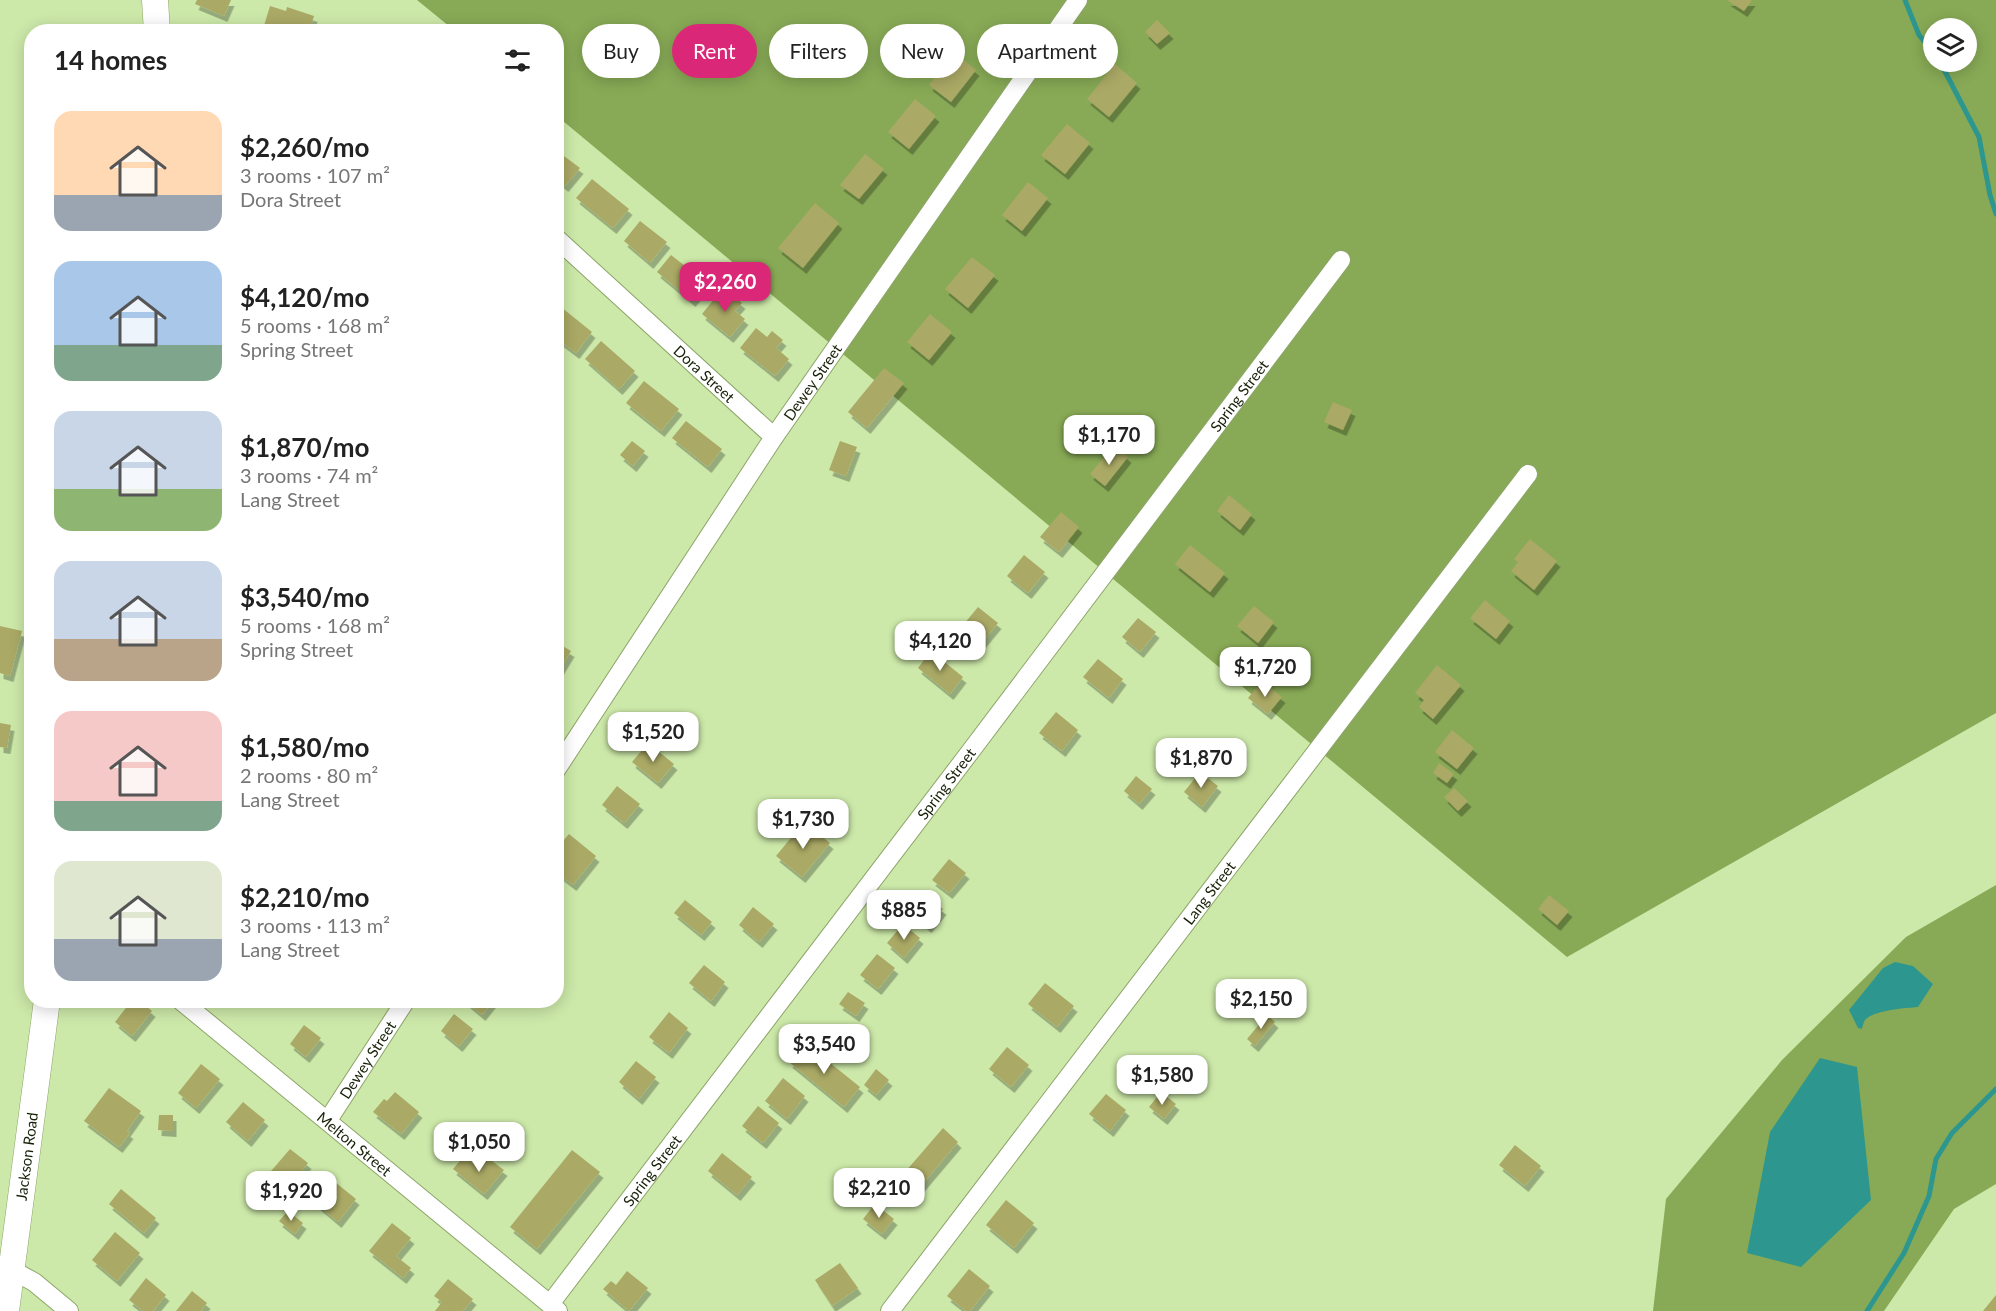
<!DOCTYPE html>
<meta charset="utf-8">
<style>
body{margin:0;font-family:Lato,sans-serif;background:#f6f6f6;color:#222;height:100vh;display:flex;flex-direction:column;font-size:22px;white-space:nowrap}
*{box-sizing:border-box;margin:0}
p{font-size:20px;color:#767676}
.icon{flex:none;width:33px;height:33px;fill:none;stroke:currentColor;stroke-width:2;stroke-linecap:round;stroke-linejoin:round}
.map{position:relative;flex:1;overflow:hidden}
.details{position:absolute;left:24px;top:24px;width:540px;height:984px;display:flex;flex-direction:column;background:#fff;border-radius:24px;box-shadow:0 3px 15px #0003}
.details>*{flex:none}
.top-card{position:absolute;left:582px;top:24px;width:570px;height:54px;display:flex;gap:12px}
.fabs{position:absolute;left:1923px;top:18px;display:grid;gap:12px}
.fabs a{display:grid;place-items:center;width:54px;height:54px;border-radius:50%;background:#fff;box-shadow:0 3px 15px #0003;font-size:30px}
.price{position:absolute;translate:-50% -51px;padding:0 14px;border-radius:12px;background:#fff;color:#222;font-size:20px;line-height:39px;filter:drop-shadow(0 2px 3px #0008)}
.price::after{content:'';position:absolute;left:50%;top:36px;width:18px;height:14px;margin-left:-9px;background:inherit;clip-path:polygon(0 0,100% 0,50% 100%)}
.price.active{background:#db2777;color:#fff}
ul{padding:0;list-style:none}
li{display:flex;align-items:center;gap:18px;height:150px;padding:0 30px}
li span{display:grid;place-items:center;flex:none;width:168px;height:120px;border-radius:18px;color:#555}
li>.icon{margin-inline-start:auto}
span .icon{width:72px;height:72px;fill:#fffc;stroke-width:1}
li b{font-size:26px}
h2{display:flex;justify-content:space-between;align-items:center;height:72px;padding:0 30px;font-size:26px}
.chip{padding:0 21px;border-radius:27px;background:#fff;box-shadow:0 3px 15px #0003;font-size:21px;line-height:54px}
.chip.active{background:#db2777;color:#fff}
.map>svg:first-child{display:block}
</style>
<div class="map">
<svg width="1996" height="1311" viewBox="0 0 1996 1311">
<defs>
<filter id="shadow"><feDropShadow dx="3.5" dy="6" stdDeviation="0" flood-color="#0004"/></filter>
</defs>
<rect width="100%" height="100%" fill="#cde9a9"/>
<!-- forest -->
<path fill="#88aa56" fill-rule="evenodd" d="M417 0H1996V713L1567 957 557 116 556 32 455 31ZM1934 28H1966V62H1934Z
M1996 885V1184L1954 1209 1884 1311H1653L1666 1199 1782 1060 1906 937Z"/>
<!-- water -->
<path fill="#2d978f" d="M1895 962 1913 966 1933 984 1918 1007C1905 1008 1874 1010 1865 1020 1864 1021 1862 1028 1862 1029L1858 1028 1849 1010 1883 968Z
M1820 1058 1857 1067 1871 1200 1801 1267 1747 1253 1770 1132Z"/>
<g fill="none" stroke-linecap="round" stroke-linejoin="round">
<!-- stream -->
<path stroke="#2d978f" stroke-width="5" d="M1905 0 1919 35 1934 53
M1940 62 1979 137 1990 195 1996 214
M1867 1311 1904 1253 1929 1196 1936 1159 1952 1133 1996 1089"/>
</g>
<!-- building -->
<path fill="#aaa965" filter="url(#shadow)" d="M197 0H231L224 16 195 4Z
M1727 0H1752L1744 11Z
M270 6 286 11 287 7 314 16 309 32H270L263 29Z
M1157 20 1170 33 1157 44 1145 32Z
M340 25 357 31V32H338Z
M955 53 976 70 951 102 929 85Z
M1115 64 1137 83 1109 117 1087 99Z
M915 99 936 116 909 149 888 132Z
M1067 124 1090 143 1065 174 1041 155Z
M556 150 580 168 565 186 556 179Z
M865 154 884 169 859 199 840 185Z
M592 179 629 209 613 228 576 198Z
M1028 182 1048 198 1022 231 1002 215Z
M815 203 839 223 803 268 778 248Z
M640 221 667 242 650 263 624 241Z
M671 255 707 283 692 301 657 272Z
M972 257 995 275 968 308 945 289Z
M723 288 742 303 735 311 745 319 730 337 702 314Z
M556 303 592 332 576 353 556 338Z
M930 314 952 332 929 360 907 342Z
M756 328 767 337 772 331 783 340 776 348 789 359 775 376 740 348Z
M601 341 635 371 619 389 585 359Z
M884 368 904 383 867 428 848 412Z
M644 381 679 409 661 431 626 403Z
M1333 402 1352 410 1343 430 1324 422Z
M686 421 722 449 708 467 672 438Z
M632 441 645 451 633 466 620 455Z
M840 441 857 447 846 476 829 470Z
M1114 445 1128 457 1105 486 1090 474Z
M1229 495 1252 514 1240 530 1217 511Z
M1061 512 1079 527 1059 552 1040 537Z
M1530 539 1557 561 1534 590 1511 571 1518 562 1514 559Z
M1190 545 1225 573 1210 592 1175 564Z
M1024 555 1045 572 1028 593 1007 576Z
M1485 600 1510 621 1496 639 1470 618Z
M1254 606 1274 622 1258 643 1237 626Z
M978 607 998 623 979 646 959 630Z
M1138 618 1156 632 1140 652 1122 637Z
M0 626 22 631 10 676 0 673Z
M556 642 571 651 559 671 556 669Z
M931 651 963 677 950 694 918 668Z
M1098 659 1123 679 1109 698 1083 677Z
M1437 665 1461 685 1433 719 1419 707 1424 700 1415 693Z
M1262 681 1282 697 1268 714 1248 698Z
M1056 712 1078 730 1062 751 1039 733Z
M0 723 11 725 7 748 0 747Z
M1452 730 1474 748 1457 769 1435 752Z
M648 743 674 764 658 783 632 762Z
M1439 763 1454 774 1447 783 1433 773Z
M1200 772 1218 786 1202 807 1184 792Z
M1136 776 1152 789 1139 804 1124 791Z
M617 786 640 804 624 823 602 805Z
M1454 788 1468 801 1458 811 1444 797Z
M804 822 830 843 802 877 776 856Z
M569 834 596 856 573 885 556 872V849Z
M949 859 966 873 949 893 932 880Z
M924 894 943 909 928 927 909 912Z
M1549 895 1569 911 1557 925 1538 909Z
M685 900 712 922 701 935 674 913Z
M753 907 774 924 759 942 739 925Z
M903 924 920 938 904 958 887 943Z
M877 954 895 968 878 989 860 975Z
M704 965 725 982 711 1001 689 983Z
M1045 983 1074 1006 1057 1027 1028 1004Z
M848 992 865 1003 856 1016 839 1004Z
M132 1000H139L152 1011 132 1036 115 1022Z
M464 1000H494L482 1015Z
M669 1012 688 1028 669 1053 649 1037Z
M454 1014 473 1029 459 1046 441 1031Z
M1267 1015 1275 1022 1255 1046 1247 1039Z
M304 1025 321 1038 306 1057 290 1044Z
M804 1042 860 1087 844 1107 789 1062Z
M1007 1047 1029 1065 1011 1087 989 1069Z
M636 1061 656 1077 639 1099 619 1082Z
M201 1064 220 1079 196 1108 178 1093Z
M876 1069 889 1080 876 1095 864 1085Z
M783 1078 805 1096 787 1119 765 1101Z
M109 1088 141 1111 127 1131 130 1133 119 1147 84 1121Z
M395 1092 419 1112 401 1134 373 1112 384 1099 387 1101Z
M1161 1092 1176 1104 1164 1119 1149 1107Z
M1106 1094 1126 1110 1110 1131 1089 1114Z
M243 1102 265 1120 248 1141 226 1122Z
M758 1106 779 1123 763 1143 742 1126Z
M159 1115H173V1131L158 1130Z
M943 1128 958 1142 909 1200 893 1186Z
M1515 1145 1541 1166 1525 1186 1499 1165Z
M290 1149 308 1163 284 1192 266 1177Z
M572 1150 600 1172 537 1249 510 1227Z
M722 1153 752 1177 737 1195 708 1171Z
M484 1155 504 1170 484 1194 453 1169 464 1156 476 1165Z
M330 1178 356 1199 338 1222 312 1200Z
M121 1189 156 1218 144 1233 109 1204Z
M1006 1200 1034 1223 1014 1248 986 1225Z
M875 1204 894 1219 882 1234 863 1219Z
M288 1211 303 1223 295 1234 279 1221Z
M392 1223 411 1238 396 1256 411 1268 403 1278 369 1251Z
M115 1232 140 1253 117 1281 92 1260Z
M840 1263 858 1288 832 1306 815 1280Z
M969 1269 990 1286 970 1311H966L947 1296Z
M627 1271 648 1288 629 1311 603 1289 611 1281 616 1285Z
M146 1278 166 1295 153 1311H143L129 1300Z
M448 1279 473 1299 463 1311H435L442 1302 434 1296Z
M192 1291 207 1303 201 1311H176Z
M1996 1295V1311H1983Z"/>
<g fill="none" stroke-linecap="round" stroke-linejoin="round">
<defs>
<g id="street">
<path id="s1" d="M556 238 774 437"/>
<path id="s2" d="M556 770 774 437 1078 0"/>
<path id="s3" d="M180 1000 558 1311"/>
<path id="s4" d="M328 1120 406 1000"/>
<path d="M12 1270 34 1282 69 1311"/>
<path id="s5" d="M550 1304 970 752 1341 260"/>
<path id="s6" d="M890 1311 1528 474"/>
</g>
<g id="secondary">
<path d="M155 0 157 32"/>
<path id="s7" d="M6 1311 47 1000"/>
</g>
</defs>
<!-- street casing -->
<use href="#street" stroke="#8ca569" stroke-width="20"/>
<!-- secondary casing -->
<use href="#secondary" stroke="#8ca569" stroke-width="27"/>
<!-- street -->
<use href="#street" stroke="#fff" stroke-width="18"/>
<!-- secondary -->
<use href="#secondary" stroke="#fff" stroke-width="26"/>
</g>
<g text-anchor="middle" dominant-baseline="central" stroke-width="4.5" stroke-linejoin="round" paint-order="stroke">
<!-- street labels -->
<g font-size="15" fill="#162007" stroke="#cde9a9">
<text stroke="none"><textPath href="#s1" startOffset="201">Dora Street</textPath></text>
<text stroke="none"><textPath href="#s2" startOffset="465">Dewey Street</textPath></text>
<text stroke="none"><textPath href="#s5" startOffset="1140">Spring Street</textPath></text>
<text stroke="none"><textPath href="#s5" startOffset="654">Spring Street</textPath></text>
<text stroke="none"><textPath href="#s6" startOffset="526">Lang Street</textPath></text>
<text stroke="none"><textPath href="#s4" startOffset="72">Dewey Street</textPath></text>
<text stroke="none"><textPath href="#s3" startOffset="226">Melton Street</textPath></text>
<text stroke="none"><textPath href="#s7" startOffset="156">Jackson Road</textPath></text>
<text stroke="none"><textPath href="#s5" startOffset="168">Spring Street</textPath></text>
</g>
</g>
</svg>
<div class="fabs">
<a><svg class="icon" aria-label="layers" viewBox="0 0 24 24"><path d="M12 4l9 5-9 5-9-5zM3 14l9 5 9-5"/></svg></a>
</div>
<b class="price active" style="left:725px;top:313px">$2,260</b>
<b class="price" style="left:1109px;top:466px">$1,170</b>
<b class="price" style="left:940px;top:672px">$4,120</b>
<b class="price" style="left:1265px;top:698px">$1,720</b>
<b class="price" style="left:653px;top:763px">$1,520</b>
<b class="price" style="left:1201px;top:789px">$1,870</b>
<b class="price" style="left:803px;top:850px">$1,730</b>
<b class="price" style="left:904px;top:941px">$885</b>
<b class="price" style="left:1261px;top:1030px">$2,150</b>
<b class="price" style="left:824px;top:1075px">$3,540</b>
<b class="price" style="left:1162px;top:1106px">$1,580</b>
<b class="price" style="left:479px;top:1173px">$1,050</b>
<b class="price" style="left:879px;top:1219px">$2,210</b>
<b class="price" style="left:291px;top:1222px">$1,920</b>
<div class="top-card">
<a class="chip">Buy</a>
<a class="chip active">Rent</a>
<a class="chip">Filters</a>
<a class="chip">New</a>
<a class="chip">Apartment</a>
</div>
<section class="details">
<h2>14 homes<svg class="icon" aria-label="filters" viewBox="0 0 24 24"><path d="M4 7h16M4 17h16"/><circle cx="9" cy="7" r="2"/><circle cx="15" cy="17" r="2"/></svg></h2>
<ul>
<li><span style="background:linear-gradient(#ffd9b3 70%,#9aa5b1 0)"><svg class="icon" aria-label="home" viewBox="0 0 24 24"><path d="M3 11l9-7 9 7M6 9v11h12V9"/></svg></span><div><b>$2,260/mo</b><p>3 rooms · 107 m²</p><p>Dora Street</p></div></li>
<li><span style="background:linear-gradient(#a9c7e8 70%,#7fa58c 0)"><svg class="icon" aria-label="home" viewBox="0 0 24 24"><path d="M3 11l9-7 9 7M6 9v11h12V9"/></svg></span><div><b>$4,120/mo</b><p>5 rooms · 168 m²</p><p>Spring Street</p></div></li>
<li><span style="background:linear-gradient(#c9d6e8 65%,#8fb573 0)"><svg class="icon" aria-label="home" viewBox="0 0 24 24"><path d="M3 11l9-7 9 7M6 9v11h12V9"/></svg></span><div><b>$1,870/mo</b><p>3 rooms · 74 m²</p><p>Lang Street</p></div></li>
<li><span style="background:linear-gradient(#c9d6e8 65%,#b9a48a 0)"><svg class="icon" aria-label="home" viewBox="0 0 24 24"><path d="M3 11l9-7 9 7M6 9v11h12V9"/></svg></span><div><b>$3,540/mo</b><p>5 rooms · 168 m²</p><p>Spring Street</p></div></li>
<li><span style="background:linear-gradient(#f6c9c9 75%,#7fa58c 0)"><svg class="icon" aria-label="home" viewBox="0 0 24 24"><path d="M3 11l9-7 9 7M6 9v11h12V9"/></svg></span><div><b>$1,580/mo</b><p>2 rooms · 80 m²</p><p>Lang Street</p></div></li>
<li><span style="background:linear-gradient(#dfe7d0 65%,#9aa5b1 0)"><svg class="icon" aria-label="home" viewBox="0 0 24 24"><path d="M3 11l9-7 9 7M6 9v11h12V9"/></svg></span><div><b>$2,210/mo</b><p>3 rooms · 113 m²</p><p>Lang Street</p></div></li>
</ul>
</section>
</div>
